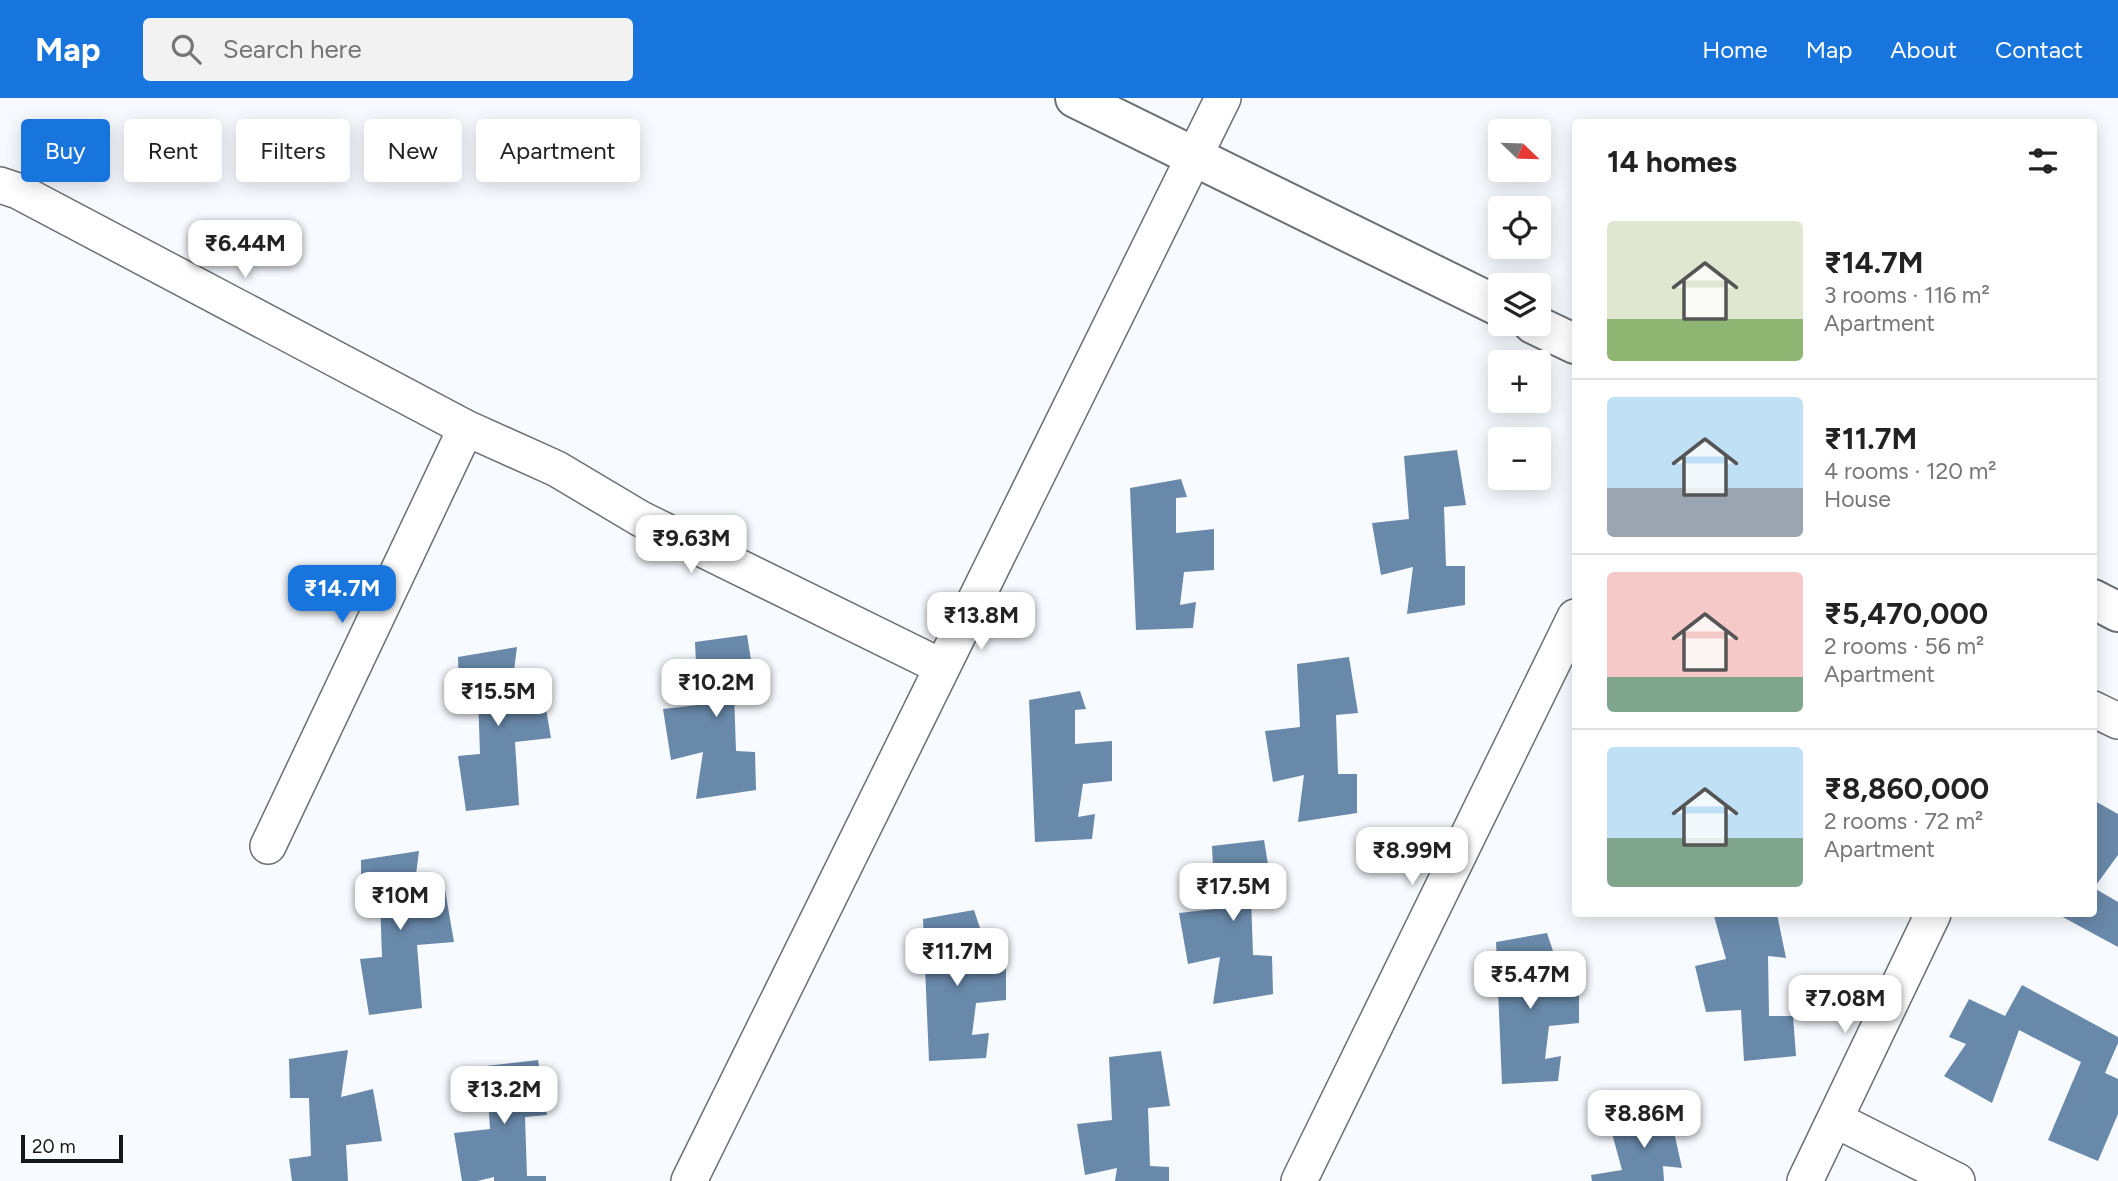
<!DOCTYPE html>
<meta charset="utf-8">
<style>
body{margin:0;font-family:Figtree,sans-serif;background:#f2f2f2;color:#222;height:100vh;display:flex;flex-direction:column;font-size:26px;white-space:nowrap}
*{box-sizing:border-box;margin:0}
p{font-size:23px;color:#767676}
.icon{flex:none;width:38px;height:38px;fill:none;stroke:currentColor;stroke-width:2;stroke-linecap:round;stroke-linejoin:round}
.map{position:relative;flex:1;overflow:hidden}
.sheet{position:absolute;left:1572px;top:21px;width:525px;height:798px;display:flex;flex-direction:column;background:#fff;border-radius:7px;box-shadow:0 4px 18px #0003}
.sheet>*{flex:none}
.banner{position:absolute;left:21px;top:21px;width:665px;height:63px;display:flex;gap:14px}
.needle{width:46px;rotate:113deg}
.buttons{position:absolute;left:1488px;top:21px;display:grid;gap:14px}
.buttons a{display:grid;place-items:center;width:63px;height:63px;border-radius:7px;background:#fff;box-shadow:0 4px 18px #0003;font-size:35px}
.scale{position:absolute;left:21px;bottom:18px;width:102px;box-sizing:border-box;padding-left:7px;border:4px solid #141618;border-top:0;font-size:19px;line-height:24px;white-space:nowrap;color:#141618;-webkit-text-stroke:5px #fff;paint-order:stroke}
.price{position:absolute;translate:-50% -60px;padding:0 16px;border-radius:14px;background:#fff;color:#222;font-size:23px;line-height:46px;filter:drop-shadow(0 2px 4px #0008)}
.price::after{content:'';position:absolute;left:50%;top:42px;width:21px;height:16px;margin-left:-10px;background:inherit;clip-path:polygon(0 0,100% 0,50% 100%)}
.price.current{background:#1975de;color:#fff}
ul{padding:0;list-style:none}
li{display:flex;align-items:center;gap:21px;height:175px;padding:0 35px}
li+li{border-top:2px solid #e0e0e0}
li span{display:grid;place-items:center;flex:none;width:196px;height:140px;border-radius:7px;color:#555}
li>.icon{margin-inline-start:auto}
span .icon{width:84px;height:84px;fill:#fffc;stroke-width:1}
li b{font-size:30px}
h2{display:flex;justify-content:space-between;align-items:center;height:84px;padding:0 35px;font-size:30px}
.tag{padding:0 24px;border-radius:7px;background:#fff;box-shadow:0 4px 18px #0003;font-size:24px;line-height:63px}
.tag.current{background:#1975de;color:#fff}
header{display:flex;align-items:center;gap:42px;box-sizing:border-box;height:98px;padding:0 35px;background:#1975de;color:#fff}
header strong{font-size:33px}
nav{display:flex;gap:38px;margin-inline-start:auto;font-size:24px}
.search{width:490px;height:63px;background:#f2f2f2;display:flex;align-items:center;gap:18px;box-sizing:border-box;padding:0 24px;border-radius:7px;color:#767676;font-size:26px}
.map>svg:first-child{display:block}
</style>
<header>
<strong>Map</strong>
<div class="search"><svg class="icon" aria-label="search" viewBox="0 0 24 24"><circle cx="10" cy="10" r="6"/><path d="M15 15l6 6"/></svg>Search here</div>
<nav><a>Home</a><a>Map</a><a>About</a><a>Contact</a></nav>
</header>
<div class="map">
<svg width="2118" height="1083" viewBox="0 0 2118 1083">
<rect width="100%" height="100%" fill="#f7fafe"/>
<!-- building -->
<path fill="#6989aa" d="M1457 352 1466 407 1444 409 1446 468H1465V507L1407 516 1413 469 1381 477 1372 425 1409 421 1404 358Z
M1181 381 1187 399 1176 400V435L1214 431V472L1184 474 1180 507 1196 504 1193 530 1136 532 1130 390Z
M747 537 756 593 734 595 736 653 755 654 756 692 696 701 703 654 671 662 663 611 698 607 695 544Z
M517 549 511 596 542 588 551 640 515 644 519 707 466 713 458 658 480 656 478 598 459 597 458 559Z
M1349 559 1358 615 1336 617 1338 676H1357V715L1298 724 1304 677 1273 684 1265 633 1300 629 1297 566Z
M1080 593 1086 611 1075 612V646L1112 643V683L1083 686 1078 719 1095 716 1092 741 1035 744 1029 602Z
M2093 702 2118 716V757L2094 790 2118 804V849L2059 817 2060 816H2093Z
M1264 742 1273 797 1251 799 1253 857 1272 858 1273 896 1213 906 1220 859 1188 866 1179 815 1215 811 1212 748Z
M419 753 413 800 445 792 454 844 417 847 422 910 369 917 360 861 382 859 380 801H361V762Z
M974 812 980 830H968L969 865 1006 862V902L976 905 972 937 989 935 986 960 929 963 923 821Z
M1725 816H1777L1786 860 1768 858 1769 918H1793L1796 958 1744 963 1741 912 1706 914 1695 868 1726 861 1714 818Z
M1547 835 1553 853 1541 854 1542 889 1579 885V925L1549 928 1545 961 1561 958 1558 983 1502 986 1496 844Z
M2022 887 2118 939V945L2105 975 2118 981V1016L2098 1063 2048 1042 2081 964 2019 932 1992 1005 1944 978 1966 946 1949 939 1969 901 2005 918Z
M348 952 341 999 373 991 382 1043 346 1047 348 1083H292L289 1061 311 1058 309 1000H290L289 961Z
M1161 953 1170 1008 1148 1010 1150 1068 1169 1069V1083H1115L1117 1070 1085 1077 1077 1026 1112 1022 1109 959Z
M538 962 547 1017 525 1019 527 1078H546V1083H494V1079L477 1083H462L454 1035 490 1031 486 968Z
M1670 1016 1682 1070 1663 1068 1664 1083H1592L1591 1077 1622 1072 1610 1028Z"/>
<g fill="none" stroke-linecap="round" stroke-linejoin="round">
<defs>
<path id="street" d="M0 87 18 93 466 330 557 371 641 421 942 569
M2093 611 2118 623
M268 748 466 330
M1836 1022 1957 1083
M689 1083 1223 0
M1299 1083 1575 519
M1805 1083 1933 816"/>
<path id="secondary" d="M1075 0 1500 209
M1533 226 1575 246
M2093 501 2118 514"/>
</defs>
<!-- street casing -->
<use href="#street" stroke="#6a6f75" stroke-width="38"/>
<!-- secondary casing -->
<use href="#secondary" stroke="#6a6f75" stroke-width="42"/>
<!-- street -->
<use href="#street" stroke="#fff" stroke-width="35"/>
<!-- secondary -->
<use href="#secondary" stroke="#fff" stroke-width="38"/>
</g>
</svg>
<div class="buttons">
<a><svg class="needle" viewBox="-14 -14 28 28"><path d="M0-13l5 13h-10z" fill="#e53935"/><path d="M0 13l5-13h-10z" fill="#767676"/></svg></a>
<a><svg class="icon" aria-label="locate" viewBox="0 0 24 24"><circle cx="12" cy="12" r="6"/><path d="M12 2v4M12 18v4M2 12h4M18 12h4"/></svg></a>
<a><svg class="icon" aria-label="layers" viewBox="0 0 24 24"><path d="M12 4l9 5-9 5-9-5zM3 14l9 5 9-5"/></svg></a>
<a>+</a>
<a>−</a>
</div>
<div class="scale">20 m</div>
<b class="price" style="left:245px;top:182px">₹6.44M</b>
<b class="price" style="left:691px;top:477px">₹9.63M</b>
<b class="price current" style="left:342px;top:527px">₹14.7M</b>
<b class="price" style="left:981px;top:554px">₹13.8M</b>
<b class="price" style="left:716px;top:621px">₹10.2M</b>
<b class="price" style="left:498px;top:630px">₹15.5M</b>
<b class="price" style="left:1412px;top:789px">₹8.99M</b>
<b class="price" style="left:1233px;top:825px">₹17.5M</b>
<b class="price" style="left:400px;top:834px">₹10M</b>
<b class="price" style="left:957px;top:890px">₹11.7M</b>
<b class="price" style="left:1530px;top:913px">₹5.47M</b>
<b class="price" style="left:1845px;top:937px">₹7.08M</b>
<b class="price" style="left:504px;top:1028px">₹13.2M</b>
<b class="price" style="left:1644px;top:1052px">₹8.86M</b>
<div class="banner">
<a class="tag current">Buy</a>
<a class="tag">Rent</a>
<a class="tag">Filters</a>
<a class="tag">New</a>
<a class="tag">Apartment</a>
</div>
<section class="sheet">
<h2>14 homes<svg class="icon" aria-label="filters" viewBox="0 0 24 24"><path d="M4 7h16M4 17h16"/><circle cx="9" cy="7" r="2"/><circle cx="15" cy="17" r="2"/></svg></h2>
<ul>
<li><span style="background:linear-gradient(#dfe7d0 70%,#8fb573 0)"><svg class="icon" aria-label="home" viewBox="0 0 24 24"><path d="M3 11l9-7 9 7M6 9v11h12V9"/></svg></span><div><b>₹14.7M</b><p>3 rooms · 116 m²</p><p>Apartment</p></div></li>
<li><span style="background:linear-gradient(#bfe0f5 65%,#9aa5b1 0)"><svg class="icon" aria-label="home" viewBox="0 0 24 24"><path d="M3 11l9-7 9 7M6 9v11h12V9"/></svg></span><div><b>₹11.7M</b><p>4 rooms · 120 m²</p><p>House</p></div></li>
<li><span style="background:linear-gradient(#f6c9c9 75%,#7fa58c 0)"><svg class="icon" aria-label="home" viewBox="0 0 24 24"><path d="M3 11l9-7 9 7M6 9v11h12V9"/></svg></span><div><b>₹5,470,000</b><p>2 rooms · 56 m²</p><p>Apartment</p></div></li>
<li><span style="background:linear-gradient(#bfe0f5 65%,#7fa58c 0)"><svg class="icon" aria-label="home" viewBox="0 0 24 24"><path d="M3 11l9-7 9 7M6 9v11h12V9"/></svg></span><div><b>₹8,860,000</b><p>2 rooms · 72 m²</p><p>Apartment</p></div></li>
</ul>
</section>
</div>
